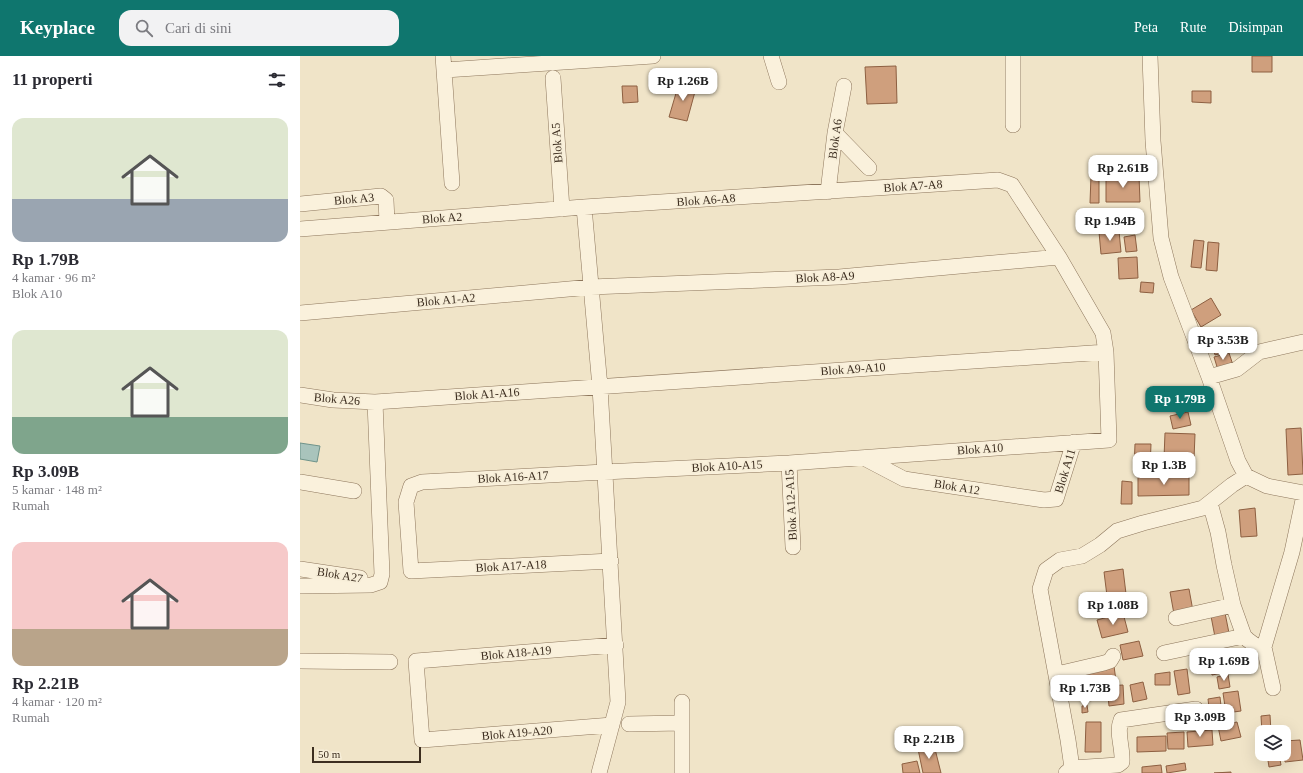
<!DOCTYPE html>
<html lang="id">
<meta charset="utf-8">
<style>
body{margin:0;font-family:Georgia,serif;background:#f2f2f3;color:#2b2b33;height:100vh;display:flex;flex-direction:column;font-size:15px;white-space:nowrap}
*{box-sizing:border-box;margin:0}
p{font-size:13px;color:#7c7c81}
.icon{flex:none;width:22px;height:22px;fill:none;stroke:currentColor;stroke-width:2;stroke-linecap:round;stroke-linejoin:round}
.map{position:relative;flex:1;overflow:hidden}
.panel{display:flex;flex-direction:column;background:#fff;width:300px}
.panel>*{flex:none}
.tools{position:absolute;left:955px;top:669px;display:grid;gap:8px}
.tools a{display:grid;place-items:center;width:36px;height:36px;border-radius:8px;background:#fff;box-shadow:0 4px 16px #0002;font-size:20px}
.scale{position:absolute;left:12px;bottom:10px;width:109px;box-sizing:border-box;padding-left:4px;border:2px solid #3d2e20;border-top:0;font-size:11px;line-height:14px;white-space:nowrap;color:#3d2e20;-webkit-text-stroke:3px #f7eed8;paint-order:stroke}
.price{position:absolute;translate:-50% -34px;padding:0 9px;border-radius:8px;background:#fff;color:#222;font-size:13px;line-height:26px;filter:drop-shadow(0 1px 2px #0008)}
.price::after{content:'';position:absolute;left:50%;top:24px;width:12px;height:9px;margin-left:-6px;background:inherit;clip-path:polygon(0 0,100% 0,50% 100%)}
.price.active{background:#0f766e;color:#fff}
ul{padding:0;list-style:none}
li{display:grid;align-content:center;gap:8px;height:212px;padding:0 12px}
li span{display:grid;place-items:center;height:124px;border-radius:12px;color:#555}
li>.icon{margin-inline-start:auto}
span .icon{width:72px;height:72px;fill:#fffc;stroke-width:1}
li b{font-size:17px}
h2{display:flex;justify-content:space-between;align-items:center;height:48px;padding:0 12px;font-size:17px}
header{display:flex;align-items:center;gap:24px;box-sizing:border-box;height:56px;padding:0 20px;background:#0f766e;color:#fff}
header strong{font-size:19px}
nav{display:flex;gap:22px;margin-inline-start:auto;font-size:14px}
.search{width:280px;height:36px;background:#f2f2f3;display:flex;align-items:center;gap:10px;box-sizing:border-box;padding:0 14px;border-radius:12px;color:#7c7c81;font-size:15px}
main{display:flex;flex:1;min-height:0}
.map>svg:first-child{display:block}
</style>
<header>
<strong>Keyplace</strong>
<div class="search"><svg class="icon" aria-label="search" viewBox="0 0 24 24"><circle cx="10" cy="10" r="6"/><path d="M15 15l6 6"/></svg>Cari di sini</div>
<nav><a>Peta</a><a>Rute</a><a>Disimpan</a></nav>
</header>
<main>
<section class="panel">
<h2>11 properti<svg class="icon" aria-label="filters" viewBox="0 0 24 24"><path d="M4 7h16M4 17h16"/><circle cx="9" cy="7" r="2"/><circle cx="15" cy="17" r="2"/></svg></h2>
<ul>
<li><span style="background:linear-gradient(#dfe7d0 65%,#9aa5b1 0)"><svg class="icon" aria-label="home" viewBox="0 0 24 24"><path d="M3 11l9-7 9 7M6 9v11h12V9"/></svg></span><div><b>Rp 1.79B</b><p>4 kamar · 96 m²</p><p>Blok A10</p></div></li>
<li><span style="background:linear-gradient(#dfe7d0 70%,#7fa58c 0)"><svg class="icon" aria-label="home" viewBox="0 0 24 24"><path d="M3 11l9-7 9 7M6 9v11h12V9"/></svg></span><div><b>Rp 3.09B</b><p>5 kamar · 148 m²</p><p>Rumah</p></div></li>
<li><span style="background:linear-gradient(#f6c9c9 70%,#b9a48a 0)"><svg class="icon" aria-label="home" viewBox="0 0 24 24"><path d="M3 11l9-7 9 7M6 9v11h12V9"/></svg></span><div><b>Rp 2.21B</b><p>4 kamar · 120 m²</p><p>Rumah</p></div></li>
</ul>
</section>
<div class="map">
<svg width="1003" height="717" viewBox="0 0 1003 717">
<rect width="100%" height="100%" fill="#f0e4c8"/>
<!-- water -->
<path fill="#a9c4bc" stroke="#6f938a" d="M0 387 20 390 17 406 0 403Z"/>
<!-- building -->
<path fill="#cf9f7d" stroke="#8d5f41" d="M952 0H972V16H952Z
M596 10 597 47 567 48 565 11Z
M379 27 396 32 387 65 369 61Z
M322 30H337L338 46 323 47Z
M892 35H911V47L892 46Z
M791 120H799V147H790Z
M806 120H839L840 146H806Z
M819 175 821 196 801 198 799 176Z
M835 179 837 195 826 196 824 181Z
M894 184 904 185 901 212 891 211Z
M908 186 919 187 917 215 906 214Z
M837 201 838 222 819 223 818 202Z
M841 226 854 227 853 237 840 236Z
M911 242 921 259 901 271 891 254Z
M931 274 936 293 915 299 910 279Z
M929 297 933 309 918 314 914 301Z
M882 335 884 350 870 352 867 337Z
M888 356 891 369 873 373 870 360Z
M1001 372 1003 418 988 419 986 373Z
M865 377 895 378 894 403 864 402Z
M835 388H851L850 413H834Z
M889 420V439L838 440V421Z
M822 425 832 426V448H821Z
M955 452 957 480 941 481 939 454Z
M823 513 827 546 808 548 804 516Z
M889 533 893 555 874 558 870 536Z
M924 552 929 577 915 581 910 555Z
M823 557 828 576 802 582 797 564Z
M839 585 843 600 823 604 820 589Z
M928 600 931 615 912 619 909 603Z
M814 610 816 625 773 632 770 616Z
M887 613 890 637 878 639 874 615Z
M870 616V629H855V618Z
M928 618 930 631 919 633 917 621Z
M843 626 847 643 833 646 830 629Z
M823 629 824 648 809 650 807 630Z
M798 632V644L786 645 785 633Z
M938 635 941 655 926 657 923 637Z
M920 641 922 659 910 660 908 643Z
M787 649 788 656 782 657V650Z
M970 659 971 676H962V677L961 660Z
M786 666H801V696H785Z
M937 666 941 681 921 685 918 670Z
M912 674 913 689 888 691 887 676Z
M884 676V693H868L867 677Z
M866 680V695L837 696V681Z
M1000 684 1003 704 985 706 984 685Z
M634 689 641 717H623L618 693Z
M967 698H979L981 709 969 711Z
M617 705 620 717H603L602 708Z
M885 707 886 714 867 717 866 710Z
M861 709 862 717H842V711Z
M931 716V717H914Z"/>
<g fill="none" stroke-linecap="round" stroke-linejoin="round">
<defs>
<path id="street" d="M143 0 152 127
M471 0 479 26
M713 0V69
M850 0 853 85 861 182 871 221 909 321 938 405 946 420 967 430 1003 437
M145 14 353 0
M253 22 262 153
M535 77 569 112
M528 136 535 77 544 30
M0 148 81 140 86 144 87 166
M284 151 300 331 318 646 299 717
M0 173 284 151 698 124 712 129 759 201 803 277 806 296 809 384 489 407 304 416 122 426 111 430 106 446 111 515 311 505
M0 257 291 231 539 221 759 201
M909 321 937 313 959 296 1003 286
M0 339 33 344 75 346 806 296
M564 402 604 423 744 444 756 443 774 386
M489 407 493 491
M0 426 54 435
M910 447 918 476 924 509 933 549 944 580 948 584 959 592 964 591
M0 513 60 522
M0 530 71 529 80 526 82 518 75 346
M876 562 933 549
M864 597 944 580
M0 605 90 606
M757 618 804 607 810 605 813 600
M973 632 964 591 992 496 1003 444
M329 668 381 667
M312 669 122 684 116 605 316 589
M772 712 818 709 822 706C823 691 816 677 821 664L896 653
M382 717V646
M766 717 772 712 768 684 740 533 746 514 760 504 782 500 800 489 817 475 843 467 903 452 932 429 946 420"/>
</defs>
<!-- street casing -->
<use href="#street" stroke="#8d765c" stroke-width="16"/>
<!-- street -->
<use href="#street" stroke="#faf1dc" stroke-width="15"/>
</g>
<g text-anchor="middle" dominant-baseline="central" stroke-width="3.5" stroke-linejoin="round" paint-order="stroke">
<!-- street labels -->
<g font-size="12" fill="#3d2e20" stroke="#f7eed8">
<text transform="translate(535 83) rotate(-82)">Blok A6</text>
<text transform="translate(257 87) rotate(-94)">Blok A5</text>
<text transform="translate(613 130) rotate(-4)">Blok A7-A8</text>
<text transform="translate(54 143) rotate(-5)">Blok A3</text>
<text transform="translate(406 144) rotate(-4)">Blok A6-A8</text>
<text transform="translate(142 162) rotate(-4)">Blok A2</text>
<text transform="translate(525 221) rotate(-3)">Blok A8-A9</text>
<text transform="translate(146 244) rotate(-5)">Blok A1-A2</text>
<text transform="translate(553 313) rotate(-4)">Blok A9-A10</text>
<text transform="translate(187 338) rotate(-4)">Blok A1-A16</text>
<text transform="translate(37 343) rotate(5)">Blok A26</text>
<text transform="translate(680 393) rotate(-4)">Blok A10</text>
<text transform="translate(427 410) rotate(-3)">Blok A10-A15</text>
<text transform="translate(765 415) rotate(-73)">Blok A11</text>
<text transform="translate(213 421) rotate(-3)">Blok A16-A17</text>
<text transform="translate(657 431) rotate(9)">Blok A12</text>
<text transform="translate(491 449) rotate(-93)">Blok A12-A15</text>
<text transform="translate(211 510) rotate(-3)">Blok A17-A18</text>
<text transform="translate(40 519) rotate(9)">Blok A27</text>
<text transform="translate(216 597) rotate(-5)">Blok A18-A19</text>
<text transform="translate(217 677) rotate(-5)">Blok A19-A20</text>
</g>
</g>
</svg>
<div class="tools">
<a><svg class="icon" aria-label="layers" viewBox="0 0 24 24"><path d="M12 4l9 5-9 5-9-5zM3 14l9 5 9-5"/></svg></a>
</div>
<div class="scale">50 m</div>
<b class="price" style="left:383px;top:46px">Rp 1.26B</b>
<b class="price" style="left:823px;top:133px">Rp 2.61B</b>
<b class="price" style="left:810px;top:186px">Rp 1.94B</b>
<b class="price" style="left:923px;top:305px">Rp 3.53B</b>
<b class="price active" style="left:880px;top:364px">Rp 1.79B</b>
<b class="price" style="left:864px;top:430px">Rp 1.3B</b>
<b class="price" style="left:813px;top:570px">Rp 1.08B</b>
<b class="price" style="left:924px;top:626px">Rp 1.69B</b>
<b class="price" style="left:785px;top:653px">Rp 1.73B</b>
<b class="price" style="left:900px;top:682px">Rp 3.09B</b>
<b class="price" style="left:629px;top:704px">Rp 2.21B</b>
</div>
</main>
